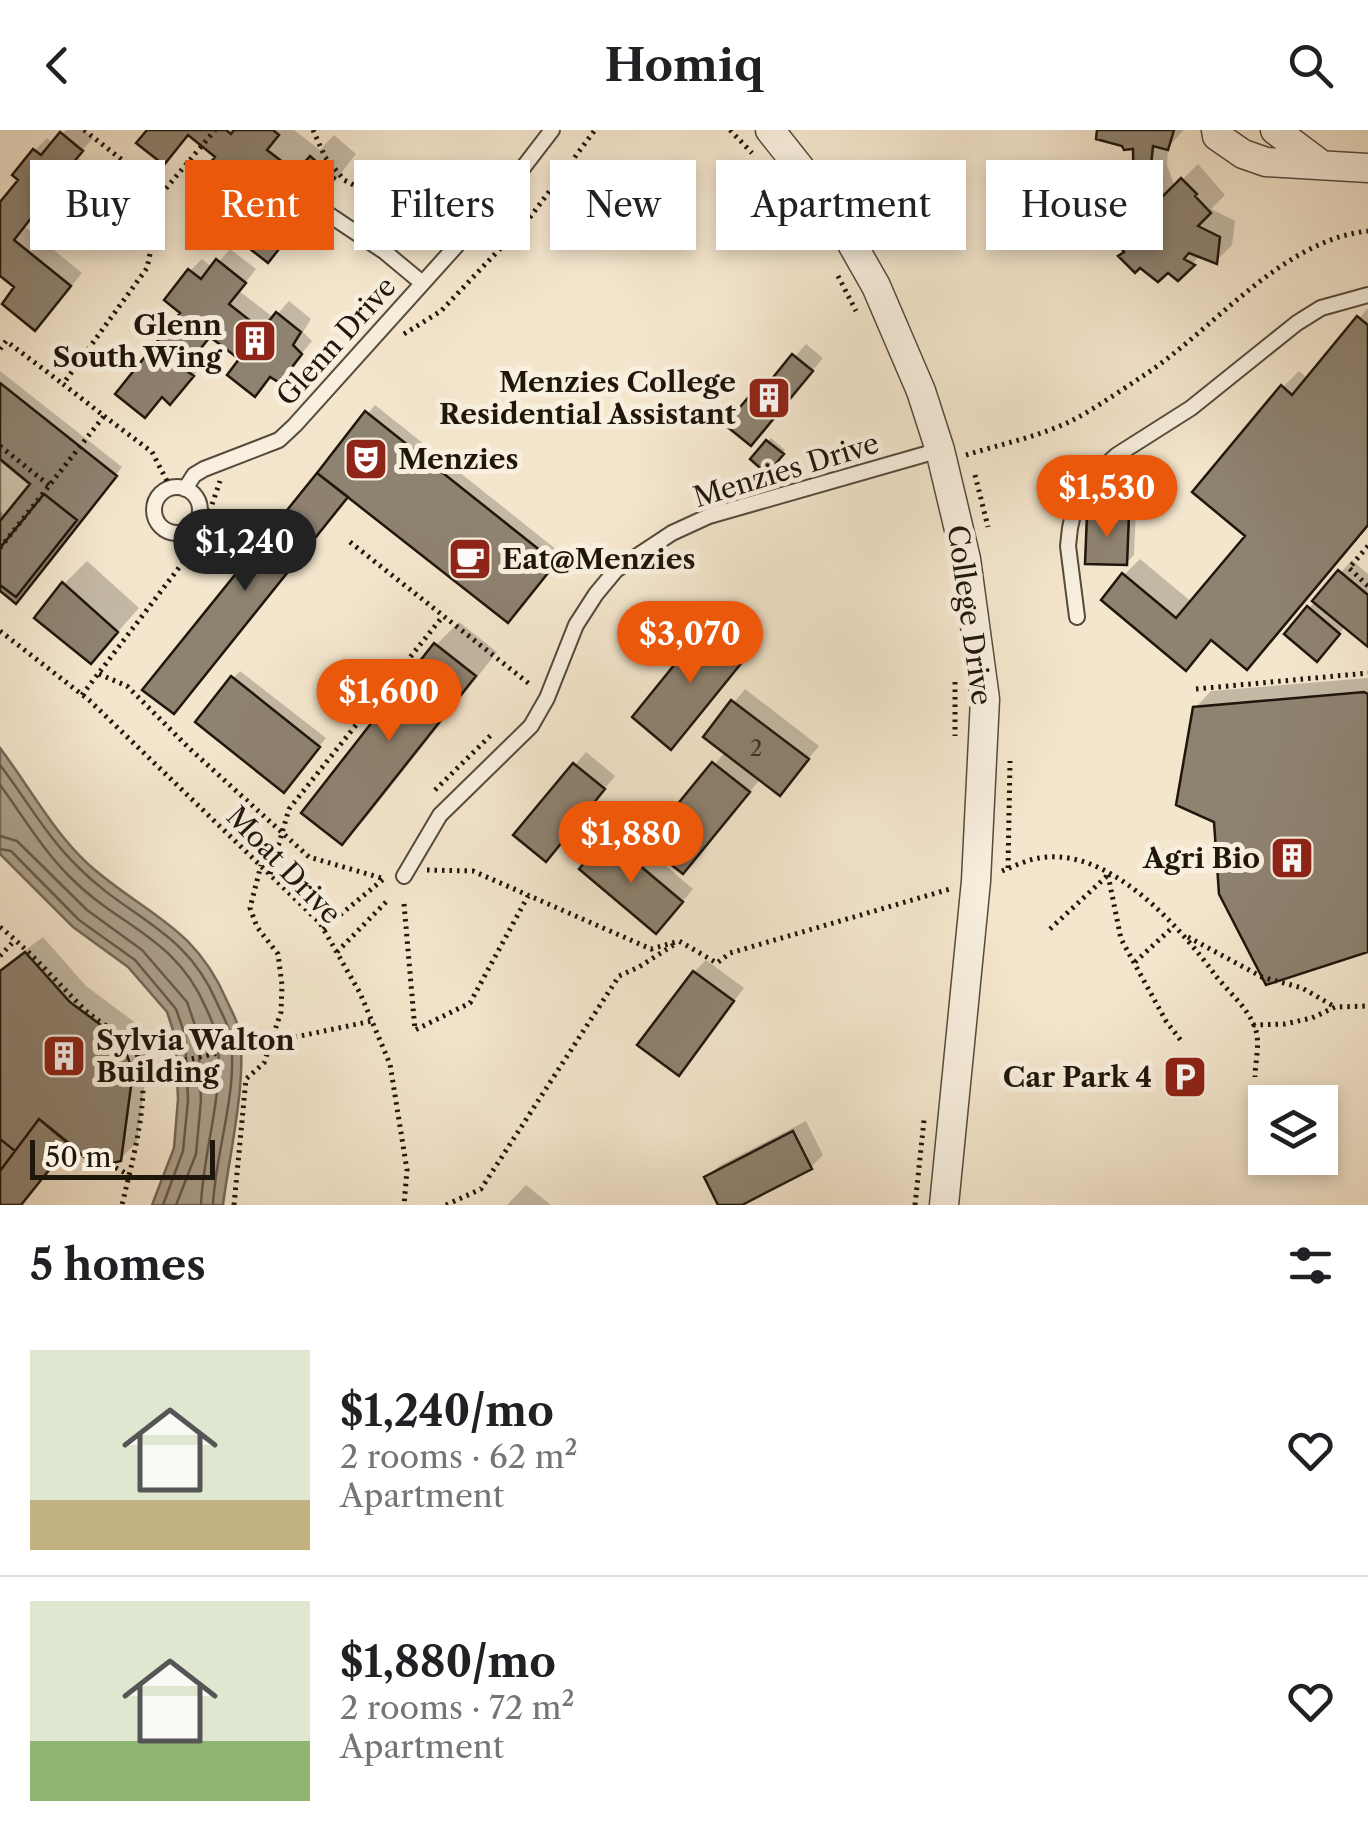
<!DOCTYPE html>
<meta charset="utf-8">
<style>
body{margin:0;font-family:"Libre Caslon Text",serif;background:#f6f6f6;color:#202124;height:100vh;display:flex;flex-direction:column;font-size:38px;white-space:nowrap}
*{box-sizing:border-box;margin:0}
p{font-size:32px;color:#757577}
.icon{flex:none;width:55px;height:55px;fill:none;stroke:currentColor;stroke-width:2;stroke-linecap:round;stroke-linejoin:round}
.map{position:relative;height:1075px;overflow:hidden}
.details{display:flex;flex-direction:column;background:#fff;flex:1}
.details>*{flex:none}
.top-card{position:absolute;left:30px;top:30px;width:1310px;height:90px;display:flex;gap:20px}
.tools{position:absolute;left:1248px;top:955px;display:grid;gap:20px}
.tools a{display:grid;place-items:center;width:90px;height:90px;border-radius:0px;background:#fff;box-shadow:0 5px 15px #0003;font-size:50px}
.scale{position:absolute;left:30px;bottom:25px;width:185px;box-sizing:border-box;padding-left:10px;border:5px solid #1f160c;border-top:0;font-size:28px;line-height:35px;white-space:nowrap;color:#1f160c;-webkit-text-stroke:8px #f8efde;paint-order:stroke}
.price{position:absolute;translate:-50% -85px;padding:0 22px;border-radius:35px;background:#ea580c;color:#fff;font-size:32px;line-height:65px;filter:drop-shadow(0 2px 5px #0008)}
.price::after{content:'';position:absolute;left:50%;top:60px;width:30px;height:22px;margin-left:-15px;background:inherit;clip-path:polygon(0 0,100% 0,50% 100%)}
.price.active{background:#222;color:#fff}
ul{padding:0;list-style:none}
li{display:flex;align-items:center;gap:30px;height:250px;padding:0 30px}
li+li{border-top:2px solid #e0e0e0}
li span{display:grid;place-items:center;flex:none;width:280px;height:200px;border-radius:0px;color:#555}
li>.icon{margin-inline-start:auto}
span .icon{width:120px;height:120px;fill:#fffc;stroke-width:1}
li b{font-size:42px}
h2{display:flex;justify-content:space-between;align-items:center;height:120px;padding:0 30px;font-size:42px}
.tag{padding:0 35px;border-radius:0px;background:#fff;box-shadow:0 5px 15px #0003;font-size:35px;line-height:90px}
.tag.active{background:#ea580c;color:#fff}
header{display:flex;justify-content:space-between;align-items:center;height:130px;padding:0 30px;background:#fff;font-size:45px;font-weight:800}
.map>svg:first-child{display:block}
</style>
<header><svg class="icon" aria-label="back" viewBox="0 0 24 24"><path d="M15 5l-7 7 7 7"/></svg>Homiq<svg class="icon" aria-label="search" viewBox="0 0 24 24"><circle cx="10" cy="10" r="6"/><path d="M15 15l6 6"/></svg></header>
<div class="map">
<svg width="1368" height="1075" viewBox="0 0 1368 1075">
<rect width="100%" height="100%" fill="#f4e6cd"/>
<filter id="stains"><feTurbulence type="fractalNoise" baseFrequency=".002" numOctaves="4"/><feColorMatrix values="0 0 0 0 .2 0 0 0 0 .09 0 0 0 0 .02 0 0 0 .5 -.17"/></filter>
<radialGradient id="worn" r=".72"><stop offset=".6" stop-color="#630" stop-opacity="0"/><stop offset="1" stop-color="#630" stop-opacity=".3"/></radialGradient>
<!-- green -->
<path fill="#d0c3ac" stroke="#786c5c" stroke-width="2.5" d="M0 330 30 354 0 391Z"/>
<!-- water -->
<path fill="#ac9f8b" stroke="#746858" stroke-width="2.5" d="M0 618C29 656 53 702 88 734 145 785 194 794 227 871 231 880 237 890 239 900 248 947 229 1026 223 1075H152L174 1018 178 969 175 906 167 882 128 837 73 797 0 724Z"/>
<!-- shadow -->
<path fill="#0003" fill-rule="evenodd" d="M66 0H84L93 8 77 27 87 35 66 60 47 67 24 96 82 143 47 186 0 143V76L21 49 35 20 47 8 54 14Z
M150 0H294L320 20 334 5 356 24 291 107 268 130 278 67 248 43 218 74V26L191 4 164 32Z
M1099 0H1184L1168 17 1167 35 1175 57 1198 34 1225 65 1211 79 1235 91 1232 115 1216 131 1201 125 1178 148 1168 139 1126 122 1122 92 1113 83 1137 60 1135 16ZM1188 120H1195L1180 136Z
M230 119 256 139 239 161 274 188 289 171 311 189 303 202 312 211 280 250 243 229 211 205 194 226 204 233 182 259 183 182 190 141 202 129 213 138Z
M1368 178V394L1213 508 1202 521 1124 445 1140 429 1193 473 1249 406 1283 257 1299 241 1308 249Z
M806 214 823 228 763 301 729 295 759 258 771 247 774 250Z
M0 241 122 337 87 382 0 458V381L7 386 34 353 0 326Z
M375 275 562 424 516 482 349 366 174 581 318 344Z
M771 308 785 320 767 340 753 329Z
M1097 377 1136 378 1134 425 1126 433 1089 385Z
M1352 430 1368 444V514L1346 495 1325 521 1287 503Z
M87 431 139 478 113 507 64 454Z
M723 481 758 511 682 604 636 586Z
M459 492 497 522 365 689 342 712 436 515Z
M240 541 326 608 291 652 233 548Z
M1368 548V819L1216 691 1195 578 1211 561Z
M745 559 819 616 780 663 761 648 694 729 649 713 726 621 707 606Z
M586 622 615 646 557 717 516 705Z
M620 697 693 759 668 789 582 738Z
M43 807 86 856 137 894 149 923 137 1012 120 1029 71 1012 21 1075H0V839Z
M706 830 744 858 679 943 694 842Z
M806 991 823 1025 811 1037 736 1075H721L707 1048 719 1036Z
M526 1055 551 1075H507Z"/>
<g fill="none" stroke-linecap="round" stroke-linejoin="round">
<!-- shore -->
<path stroke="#665a4c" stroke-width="2.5" d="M0 635C26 669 47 707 78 737 129 789 186 799 217 873 221 882 227 892 229 901 241 954 215 1021 213 1075
M0 655C23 686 42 719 70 747 119 797 176 807 206 878 210 887 215 897 217 907 225 962 203 1020 201 1075
M0 706 17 711 87 780 142 820 187 872 198 904 201 970 196 1024 176 1075
M0 719 11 721 79 790 135 830 176 879 185 905 188 970 183 1021 163 1075"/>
</g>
<!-- building -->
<path fill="#8e8270" stroke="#1f160c" stroke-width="2.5" d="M147 0H226L231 4 234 0H273L279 5 267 20 296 42 310 26 335 48 268 133 240 111 274 68 245 44 218 78 191 56 215 27 188 5 164 35 136 13Z
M1097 0H1174L1168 20 1153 16 1150 45 1154 60 1158 71 1181 48 1197 64 1195 66 1211 83 1198 96 1220 107 1217 134 1189 123 1184 129 1195 135 1178 151 1168 143 1158 152 1140 138 1135 143 1118 126 1124 122 1109 102 1119 92 1110 83 1126 67 1131 74 1134 71 1133 19 1124 20 1122 16 1096 9Z
M60 2 83 21 67 40 77 48 54 76 46 69 14 110 71 156 35 201 2 174 14 157 0 146V72L18 50 12 45 33 19 41 25Z
M216 129 246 153 229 174 262 200 276 182 301 202 293 215 302 224 280 253 270 247 255 267 227 245 239 229 210 207 184 239 194 246 170 275 162 267 145 288 115 264 180 183 164 170 188 139 201 149Z
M1357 186 1368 195V395L1247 540 1211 510 1186 541 1101 470 1122 443 1176 488 1245 406 1192 362 1281 255 1292 265Z
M792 224 813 241 751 316 725 295 757 257 762 261Z
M0 253 117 346 16 474 0 461V391L30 354 0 329Z
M365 281 556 433 508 493 317 343Z
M766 310 784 324 767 344 750 329Z
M317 343 348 367 174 584 142 560Z
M44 364 77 390 16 467 0 455V418Z
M1087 384 1129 385 1127 435 1085 434Z
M1338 440 1368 465V517L1312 471Z
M62 452 118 502 91 534 34 488Z
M1307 476 1340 504 1317 532 1284 504Z
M709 492 748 525 671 620 632 587Z
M434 513 476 546 342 715 301 683Z
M231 546 320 617 284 663 195 592Z
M1364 562 1368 564V822L1266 855 1219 764 1214 692 1176 675 1193 577Z
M731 570 809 629 780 666 703 607Z
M712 632 750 662 683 744 645 714Z
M573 633 605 659 546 732 513 705Z
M606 707 683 772 656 804 579 739Z
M25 822 70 872 121 910 133 941 121 1031 96 1037 39 989 15 1021 0 1009V841Z
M693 841 734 871 679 946 637 915Z
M39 989 70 1014 21 1075H0V1041Z
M793 1001 812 1039 742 1075H718L704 1047Z
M0 1009 15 1021 0 1041Z"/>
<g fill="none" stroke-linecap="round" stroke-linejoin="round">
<defs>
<path id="service" d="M325 82 385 122 421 152
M154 380a23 23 0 1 1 46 0a23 23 0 1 1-46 0Z
M185 359 194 345 204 339 279 310 295 295 502 65 552 0
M1077 487 1068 416 1070 398 1075 376 1093 346 1117 325 1191 278 1297 193 1321 178 1368 165
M404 746 440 685 531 596 547 568 576 495 596 464 616 440 672 403 709 386 940 320"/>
<path id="minor" d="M770 0 831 77 876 156 921 261 940 320 966 429 985 569 976 751 944 1075
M1216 0 1217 6 1243 24 1266 32 1368 38
M1275 0 1319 33"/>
</defs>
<!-- service casing -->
<use href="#service" stroke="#544a3c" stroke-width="18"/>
<!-- minor casing -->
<use href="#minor" stroke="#544a3c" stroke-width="31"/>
<!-- path -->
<path stroke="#1f160c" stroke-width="5" stroke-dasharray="2.5 5" stroke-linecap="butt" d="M84 0 163 62 215 0
M313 0 325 27 344 50 400 79 439 109
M730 0 752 23
M799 82 815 106
M838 146 856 181
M404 204 441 181 531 86 595 0
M0 219 6 211 63 254
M104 286 152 322 167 351
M0 316 50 356
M966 325C1001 314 1042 306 1075 289 1099 276 1123 259 1146 244 1215 198 1282 110 1368 101
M975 345 988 397
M350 412 532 556
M1368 416 1349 438 1368 456
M0 418 104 286 63 254 147 138 163 62
M0 501 89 570 320 793 360 863 390 934 407 1040 404 1075
M99 544 127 556 190 619 309 727 385 749
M955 552V606
M1196 559 1368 543
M82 565 200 410 220 351
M435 660 491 605
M1008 738 1010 631
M427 740 473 741 651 819 679 811 717 833 730 823 950 759
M1002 741C1014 736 1027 730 1039 728 1109 716 1179 796 1216 846 1230 864 1249 878 1256 901 1260 914 1255 934 1255 947
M270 744 289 679 443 486
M1108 745 1121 809 1166 891 1182 912
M404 774 415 900 470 873 528 766
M0 797C31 822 55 850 83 878 100 895 123 902 136 923 155 955 130 1039 122 1075
M323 799 386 747
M1050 799 1108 745
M1188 807 1262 847 1302 858 1335 877
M337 822 386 772
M0 826 15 810
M1135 832 1173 797
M1253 895 1285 894 1312 888 1335 877 1368 876
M170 933 175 906
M109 1034 129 1045
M234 1075 246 949 264 933 281 882 282 855 278 824 257 797 250 778 261 735
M446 1075 481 1059 619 846 639 837 675 814
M915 1075 924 990"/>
<!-- service -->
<use href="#service" stroke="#f8efde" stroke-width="14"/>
<!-- minor -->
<use href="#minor" stroke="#f8efde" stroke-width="28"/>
<!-- path-bridge -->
<path stroke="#1f160c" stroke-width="5" stroke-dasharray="2.5 5" stroke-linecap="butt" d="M133 941 372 891"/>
</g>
<!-- icons -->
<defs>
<symbol id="building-square" viewBox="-11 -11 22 22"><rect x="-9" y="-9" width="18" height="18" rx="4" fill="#8f2418" stroke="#f8efde"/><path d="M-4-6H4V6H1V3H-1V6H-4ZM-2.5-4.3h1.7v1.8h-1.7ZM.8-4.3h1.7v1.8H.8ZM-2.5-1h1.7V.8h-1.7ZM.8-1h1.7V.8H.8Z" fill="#fff"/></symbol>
<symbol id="theatre-square" viewBox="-11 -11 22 22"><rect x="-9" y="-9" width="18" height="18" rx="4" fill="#8f2418" stroke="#f8efde"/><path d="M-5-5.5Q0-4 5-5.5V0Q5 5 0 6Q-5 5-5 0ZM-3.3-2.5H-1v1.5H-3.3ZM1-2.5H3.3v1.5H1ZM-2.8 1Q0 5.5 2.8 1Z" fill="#fff"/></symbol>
<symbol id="cafe-square" viewBox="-11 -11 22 22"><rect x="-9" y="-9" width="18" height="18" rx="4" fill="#8f2418" stroke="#f8efde"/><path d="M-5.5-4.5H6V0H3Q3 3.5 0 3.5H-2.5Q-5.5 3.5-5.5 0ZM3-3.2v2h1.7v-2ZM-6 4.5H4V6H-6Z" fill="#fff"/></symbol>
<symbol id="parking-square" viewBox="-11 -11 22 22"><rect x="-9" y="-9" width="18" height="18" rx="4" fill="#8f2418" stroke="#f8efde"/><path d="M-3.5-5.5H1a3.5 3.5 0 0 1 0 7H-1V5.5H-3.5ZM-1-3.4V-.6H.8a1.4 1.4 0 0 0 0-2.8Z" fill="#fff"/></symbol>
</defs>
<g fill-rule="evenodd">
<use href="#building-square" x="230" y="186" width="50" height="50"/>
<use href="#building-square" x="744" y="243" width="50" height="50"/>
<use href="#theatre-square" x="341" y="304" width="50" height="50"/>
<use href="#cafe-square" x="445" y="404" width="50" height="50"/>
<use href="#building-square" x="1267" y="703" width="50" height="50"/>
<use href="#building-square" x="39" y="901" width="50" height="50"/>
<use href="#parking-square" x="1160" y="922" width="50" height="50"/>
</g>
<g text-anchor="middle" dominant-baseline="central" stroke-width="10" stroke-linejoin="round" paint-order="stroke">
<!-- number labels -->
<g font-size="22" fill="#3b3125">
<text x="756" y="618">2</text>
</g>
<!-- poi labels -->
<g font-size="28" font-weight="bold" fill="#1f160c" stroke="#f8efde" text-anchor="end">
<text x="222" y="195">Glenn<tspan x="222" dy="32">South Wing</tspan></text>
<text x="736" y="252">Menzies College<tspan x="736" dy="32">Residential Assistant</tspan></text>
<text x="398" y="329" text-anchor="start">Menzies</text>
<text x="502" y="429" text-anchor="start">Eat@Menzies</text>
<text x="1260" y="728">Agri Bio</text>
<text x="96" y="910" text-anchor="start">Sylvia Walton<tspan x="96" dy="32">Building</tspan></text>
<text x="1152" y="947">Car Park 4</text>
</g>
<!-- street labels -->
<g font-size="28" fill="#1f160c" stroke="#f8efde">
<text transform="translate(336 211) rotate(-48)">Glenn Drive</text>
<text transform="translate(786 340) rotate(-17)">Menzies Drive</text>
<text transform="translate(970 485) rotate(82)">College Drive</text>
<text transform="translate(284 735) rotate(46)">Moat Drive</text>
</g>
</g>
<rect width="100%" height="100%" filter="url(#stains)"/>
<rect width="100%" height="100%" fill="url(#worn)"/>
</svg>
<div class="tools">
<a><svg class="icon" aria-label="layers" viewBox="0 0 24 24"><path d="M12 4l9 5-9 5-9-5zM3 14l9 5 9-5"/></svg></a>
</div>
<div class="scale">50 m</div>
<b class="price" style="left:1107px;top:410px">$1,530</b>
<b class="price active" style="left:245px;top:464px">$1,240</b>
<b class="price" style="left:690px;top:556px">$3,070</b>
<b class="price" style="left:389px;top:614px">$1,600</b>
<b class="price" style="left:631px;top:756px">$1,880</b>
<div class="top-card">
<a class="tag">Buy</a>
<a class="tag active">Rent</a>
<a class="tag">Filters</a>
<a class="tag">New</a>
<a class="tag">Apartment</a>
<a class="tag">House</a>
</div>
</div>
<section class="details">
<h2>5 homes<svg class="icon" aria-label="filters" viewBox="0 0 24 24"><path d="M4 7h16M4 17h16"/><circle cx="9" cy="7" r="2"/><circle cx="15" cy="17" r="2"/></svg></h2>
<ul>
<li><span style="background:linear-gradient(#dfe7d0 75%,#c2b280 0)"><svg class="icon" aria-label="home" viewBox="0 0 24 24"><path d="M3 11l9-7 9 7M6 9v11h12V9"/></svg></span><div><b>$1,240/mo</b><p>2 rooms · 62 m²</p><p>Apartment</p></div><svg class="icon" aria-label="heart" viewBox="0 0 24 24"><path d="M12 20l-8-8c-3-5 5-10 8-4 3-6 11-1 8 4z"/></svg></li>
<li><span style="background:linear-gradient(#dfe7d0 70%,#8fb573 0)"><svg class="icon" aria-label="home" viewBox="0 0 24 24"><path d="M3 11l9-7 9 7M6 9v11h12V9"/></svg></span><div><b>$1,880/mo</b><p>2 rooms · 72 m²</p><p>Apartment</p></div><svg class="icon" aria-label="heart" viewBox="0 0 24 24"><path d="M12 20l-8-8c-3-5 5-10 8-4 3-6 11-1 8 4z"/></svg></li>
</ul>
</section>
